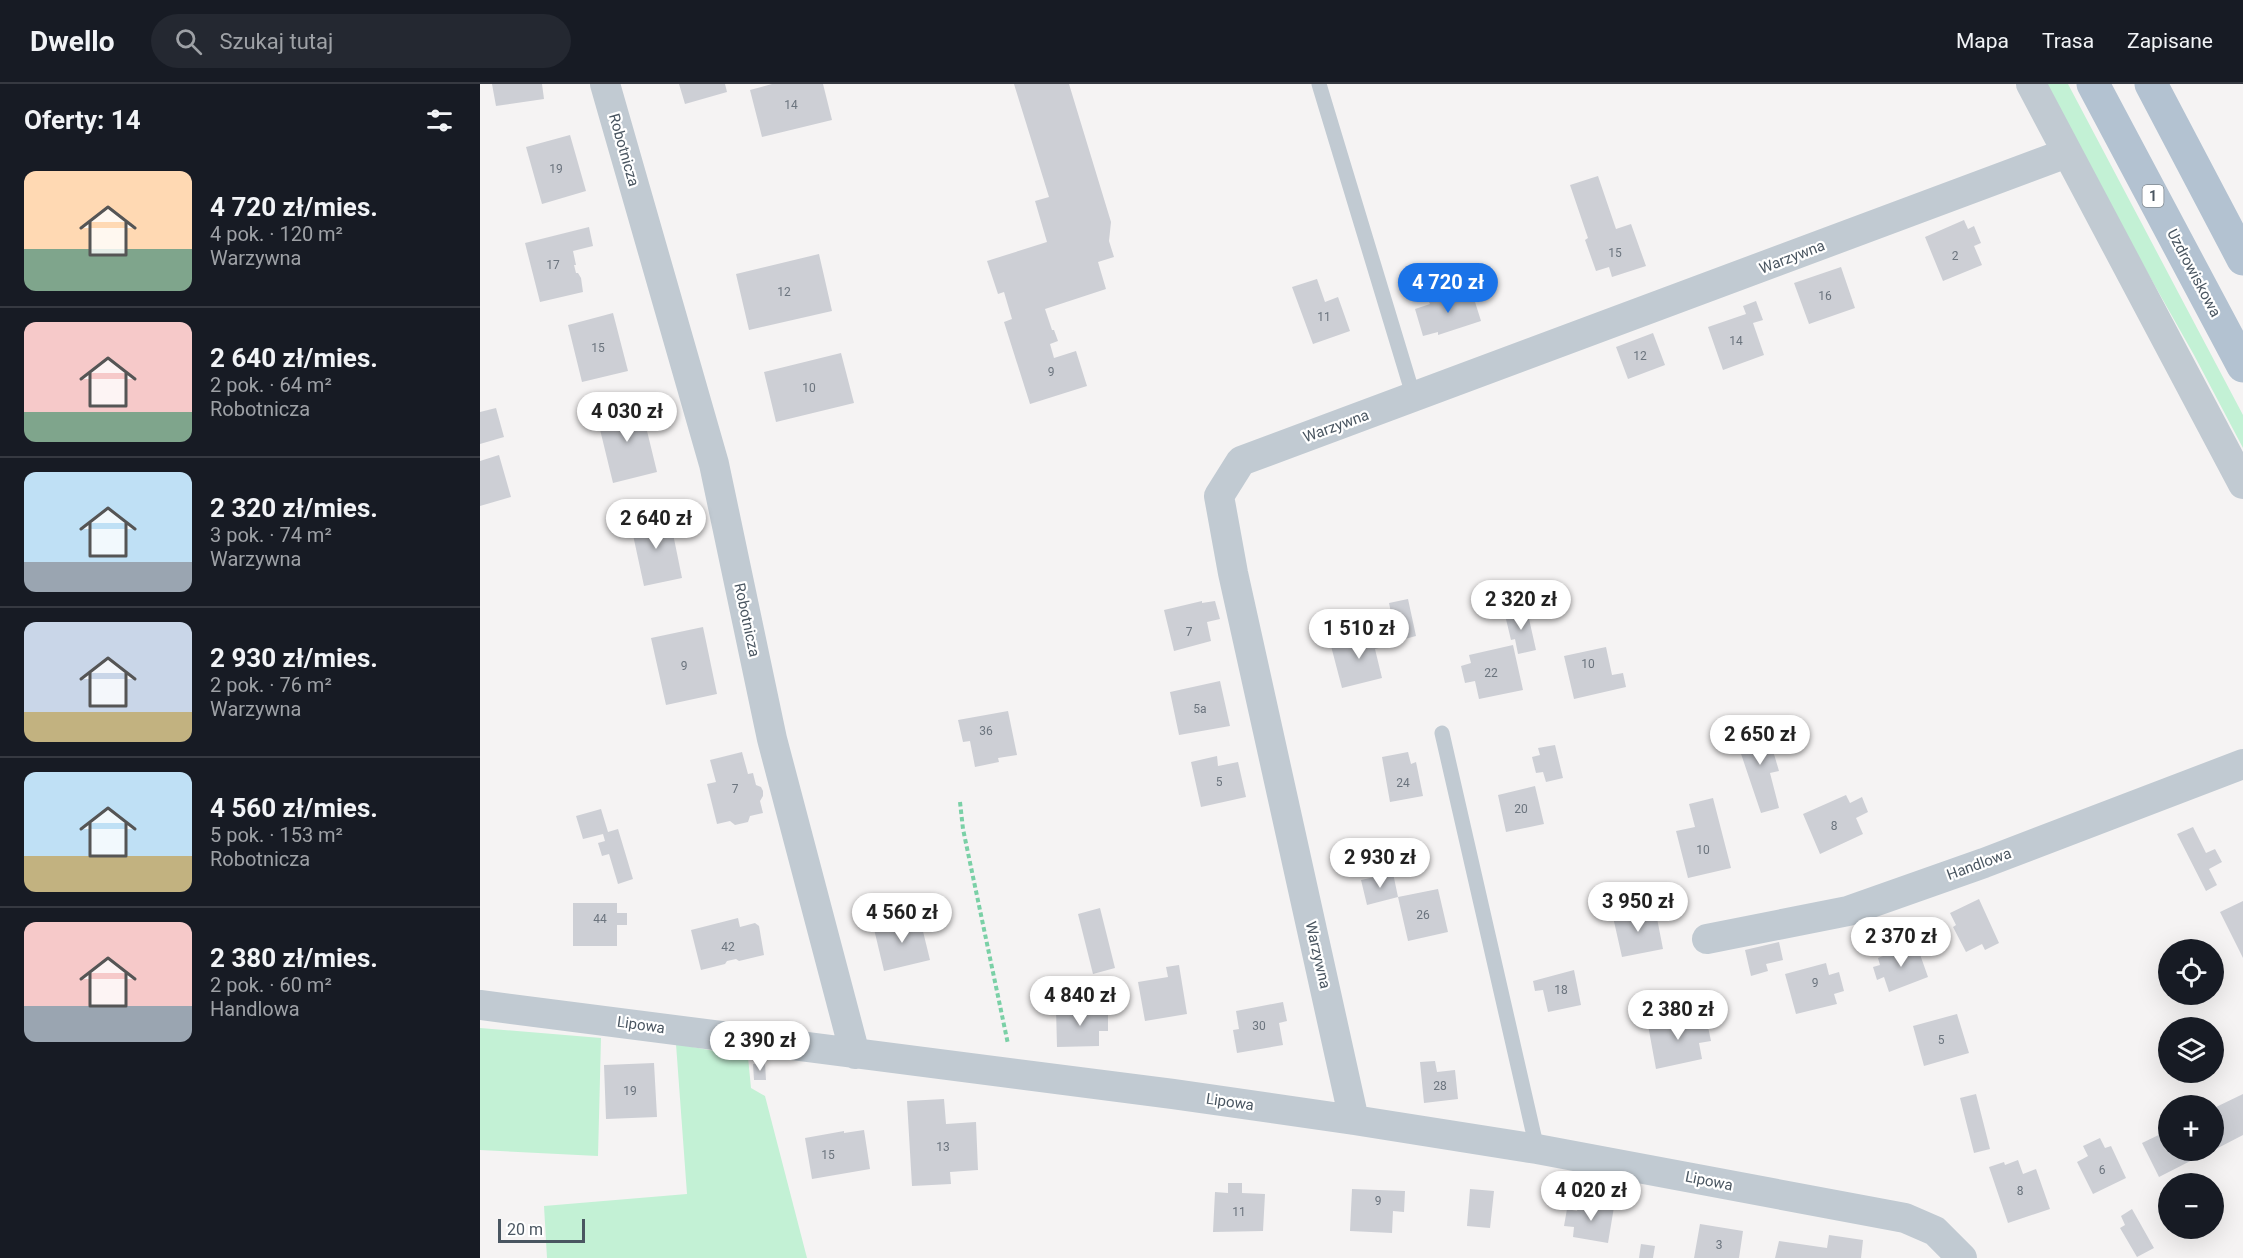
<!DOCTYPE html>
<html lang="pl">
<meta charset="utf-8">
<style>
body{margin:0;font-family:Roboto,sans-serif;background:#242831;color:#f1f3f6;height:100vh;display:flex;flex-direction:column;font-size:22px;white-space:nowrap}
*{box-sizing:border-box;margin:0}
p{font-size:20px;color:#9ea1a6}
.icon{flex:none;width:33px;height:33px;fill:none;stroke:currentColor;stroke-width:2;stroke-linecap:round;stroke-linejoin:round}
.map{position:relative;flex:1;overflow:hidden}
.panel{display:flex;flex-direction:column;background:#171b24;width:480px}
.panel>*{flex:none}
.controls{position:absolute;left:1678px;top:855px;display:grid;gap:12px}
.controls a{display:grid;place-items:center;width:66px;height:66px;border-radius:50%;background:#171b24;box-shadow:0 6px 24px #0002;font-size:30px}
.scale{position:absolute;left:18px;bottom:15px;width:87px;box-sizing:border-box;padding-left:6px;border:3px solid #4a5661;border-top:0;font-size:16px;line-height:21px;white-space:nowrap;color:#4a5661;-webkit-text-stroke:4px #fff;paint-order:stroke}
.price{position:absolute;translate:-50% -51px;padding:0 14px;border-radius:21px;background:#fff;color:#222;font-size:20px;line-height:39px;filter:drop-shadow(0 2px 3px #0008)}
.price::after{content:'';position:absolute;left:50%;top:36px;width:18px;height:14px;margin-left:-9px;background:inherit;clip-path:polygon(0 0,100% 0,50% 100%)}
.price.on{background:#1a73e8;color:#fff}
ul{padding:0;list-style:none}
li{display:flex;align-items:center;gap:18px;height:150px;padding:0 24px}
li+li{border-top:2px solid #363941}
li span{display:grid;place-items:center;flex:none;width:168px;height:120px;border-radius:12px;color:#555}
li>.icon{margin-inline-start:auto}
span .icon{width:72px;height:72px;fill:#fffc;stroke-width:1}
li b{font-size:26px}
h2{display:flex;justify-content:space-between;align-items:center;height:72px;padding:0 24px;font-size:26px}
header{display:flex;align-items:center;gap:36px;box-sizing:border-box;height:84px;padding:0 30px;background:#171b24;border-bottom:2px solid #363941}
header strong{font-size:28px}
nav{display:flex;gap:33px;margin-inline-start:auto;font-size:21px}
.search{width:420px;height:54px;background:#242831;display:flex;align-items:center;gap:15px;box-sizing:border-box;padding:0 21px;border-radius:33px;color:#9ea1a6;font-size:22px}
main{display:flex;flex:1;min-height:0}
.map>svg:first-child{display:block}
</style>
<header>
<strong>Dwello</strong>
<div class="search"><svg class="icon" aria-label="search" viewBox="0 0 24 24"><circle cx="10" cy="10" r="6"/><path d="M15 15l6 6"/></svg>Szukaj tutaj</div>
<nav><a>Mapa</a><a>Trasa</a><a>Zapisane</a></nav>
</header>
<main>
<section class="panel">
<h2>Oferty: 14<svg class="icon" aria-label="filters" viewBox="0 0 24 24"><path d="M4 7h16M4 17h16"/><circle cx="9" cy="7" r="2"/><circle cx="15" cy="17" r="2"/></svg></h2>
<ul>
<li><span style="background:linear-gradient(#ffd9b3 65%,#7fa58c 0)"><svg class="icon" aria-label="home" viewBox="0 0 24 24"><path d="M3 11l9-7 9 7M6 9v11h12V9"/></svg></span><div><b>4 720 zł/mies.</b><p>4 pok. · 120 m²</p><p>Warzywna</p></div></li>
<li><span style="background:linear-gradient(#f6c9c9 75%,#7fa58c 0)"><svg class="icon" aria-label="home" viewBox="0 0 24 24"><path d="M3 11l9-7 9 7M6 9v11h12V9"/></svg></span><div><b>2 640 zł/mies.</b><p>2 pok. · 64 m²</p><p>Robotnicza</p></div></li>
<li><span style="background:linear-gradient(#bfe0f5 75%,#9aa5b1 0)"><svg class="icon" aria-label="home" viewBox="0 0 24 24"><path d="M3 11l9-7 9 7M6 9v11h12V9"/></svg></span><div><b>2 320 zł/mies.</b><p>3 pok. · 74 m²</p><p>Warzywna</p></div></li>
<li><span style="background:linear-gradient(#c9d6e8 75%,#c2b280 0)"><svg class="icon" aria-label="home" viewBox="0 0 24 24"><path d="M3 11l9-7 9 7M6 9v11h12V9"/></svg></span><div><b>2 930 zł/mies.</b><p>2 pok. · 76 m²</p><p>Warzywna</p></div></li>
<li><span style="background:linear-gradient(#bfe0f5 70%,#c2b280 0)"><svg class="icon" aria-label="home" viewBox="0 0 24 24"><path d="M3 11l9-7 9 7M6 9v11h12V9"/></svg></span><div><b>4 560 zł/mies.</b><p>5 pok. · 153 m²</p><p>Robotnicza</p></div></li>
<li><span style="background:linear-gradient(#f6c9c9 70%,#9aa5b1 0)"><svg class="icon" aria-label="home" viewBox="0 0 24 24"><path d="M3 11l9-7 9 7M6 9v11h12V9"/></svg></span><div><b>2 380 zł/mies.</b><p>2 pok. · 60 m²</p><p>Handlowa</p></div></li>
</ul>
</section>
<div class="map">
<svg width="1763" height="1174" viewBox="0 0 1763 1174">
<rect width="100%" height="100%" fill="#f5f3f3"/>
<!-- green -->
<path fill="#c3f1d5" d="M1561 0H1588L1763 331V364L1714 271Z
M0 944 121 954 118 1072 0 1066Z
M196 960 268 973 271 1004 285 1012 327 1174H67L64 1122 207 1110Z"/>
<!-- building -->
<path fill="#cdcfd5" d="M12 0H62L64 15 16 22Z
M199 0H245L247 8 205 20Z
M292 0H343L352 36 282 53 270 6Z
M534 0H589L631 138 629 157 634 173 618 178 626 205 565 225 572 246H574L578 257 570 260 574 274 596 267 607 302 550 320 524 238 532 235 524 208 518 210 507 177 567 158 555 117 569 113Z
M90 51 106 107 62 120 46 63Z
M1118 92 1136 145 1151 140 1166 182 1132 193 1129 183 1116 187 1105 156 1108 154 1090 101Z
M1484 136 1488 145 1494 142 1501 159 1494 162 1502 181 1463 197 1445 153Z
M109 143 113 162 93 167 96 181H94L96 189H98L101 194 103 208 60 218 45 159Z
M339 170 352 227 269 246 256 190Z
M1361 183 1375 224 1329 240 1314 199Z
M837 195 845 218 858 213 870 247 833 260 812 203Z
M991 205 1001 237 958 251V248L943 252 935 225 950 220 949 218Z
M1276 217 1283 236 1273 239 1284 271 1243 286 1228 243 1266 230 1263 222Z
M133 229 148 287 102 298 88 241Z
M1173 249 1185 281 1148 295 1136 263Z
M361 269 374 319 296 338 284 288Z
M160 318 177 388 133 399 116 329Z
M16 324 24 353 0 360V328Z
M19 371 31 413 0 422V377Z
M189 430 202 494 164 502 150 437Z
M928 515 936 552 917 557 909 519Z
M722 517V519L735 517 740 535 727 538 731 557 694 567 684 526Z
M1047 526 1056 566 1038 570 1035 555 1031 556 1025 531Z
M223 543 237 610 186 621 171 554Z
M903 549 907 562 895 565 902 594 862 604 851 562Z
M1033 561 1043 606 999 615 995 597 985 599 981 582 991 579 989 571Z
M1126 563 1132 591 1143 589 1146 603 1094 615 1084 572Z
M740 597 750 642 699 651 690 608Z
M528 627 537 671 518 674 519 678 495 683 490 657 483 658 478 636Z
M1286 643 1299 687 1290 689 1299 724 1281 729 1255 652Z
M1075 661 1083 694 1066 698 1063 688 1056 689 1052 673 1060 671 1058 664Z
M262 668 268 690 273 689 276 701 281 703 283 707V712L280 717 283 729 270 732 268 738 255 741 250 737 237 740 227 700 236 698 230 676Z
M928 668 931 680 936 678 943 712 910 718 902 673Z
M737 672 738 682 758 678 766 713 721 723 711 678Z
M1055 702 1064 740 1026 748 1018 711Z
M1366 711 1370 719 1382 713 1388 728 1376 734 1383 750 1340 770 1323 730Z
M1233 714 1251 784 1208 794 1196 747 1215 743 1209 720Z
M121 725 128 748 138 745 153 795 138 800 129 770 122 772 118 759 125 757 123 750 103 755 96 732Z
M1713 743 1726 769 1735 765 1742 778 1729 785 1737 801 1726 807 1697 750Z
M913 789 918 813 887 821 881 796Z
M958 805 968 848 928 857 918 813Z
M1499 815 1519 859 1505 866 1502 860 1486 868 1473 843 1476 841 1470 829Z
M1763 817V874L1740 828Z
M93 819H137V829H147V841H137V862H93Z
M620 824 635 884 613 890 598 830Z
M1175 824 1183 865 1142 873 1133 833Z
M439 831 450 876 404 887 394 845Z
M258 834 260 843 275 839 279 842 284 871 259 877 256 875 247 877 245 880 221 886 211 846Z
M1299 858 1303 876 1286 880 1288 887 1271 892 1265 866Z
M1436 859 1448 893 1409 908 1404 893 1397 896 1393 883 1400 881 1398 874Z
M1346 879 1349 891 1359 888 1364 907 1354 910 1357 920 1316 930 1305 890Z
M699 881 707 930 665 937 658 898 688 893 686 883Z
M1094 886 1101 921 1068 928 1063 906 1055 907 1053 897Z
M803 918 807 937 799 939 803 961 757 969 753 946 759 945 756 927Z
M576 924H619V931H628V947H619V962L577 963Z
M1477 930 1489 969 1444 982 1433 942Z
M1214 932V935L1226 933 1231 957 1219 959 1222 975 1176 985 1168 941Z
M955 977 957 988 975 986 978 1015 944 1019 940 978Z
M174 979 177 1033 126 1035 124 981Z
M285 979 286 996H274L273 980Z
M1496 1010 1510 1065 1494 1069 1480 1014Z
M1763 1010V1051L1734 1066V1024Z
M464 1015 466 1040 496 1038 498 1086 470 1088 471 1100 432 1102 427 1017Z
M384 1046 390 1085 332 1095 325 1054 364 1047V1049Z
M1689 1046V1066H1732L1679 1093 1662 1059Z
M1620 1054 1625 1064 1631 1062 1646 1094 1613 1110 1597 1078 1608 1072 1603 1062Z
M1538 1076 1543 1090 1556 1085 1570 1125 1528 1139 1509 1083 1524 1078 1525 1081Z
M748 1099H762V1109L785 1110 783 1147 733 1148 735 1108 748 1109Z
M872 1105 925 1107 924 1128 913 1127 912 1149 870 1147Z
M990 1105 1014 1107 1010 1144 987 1142Z
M1099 1118 1134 1123 1128 1159 1093 1153 1094 1143 1084 1142 1087 1125 1097 1127Z
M1652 1125 1674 1164 1657 1173 1640 1144 1645 1141 1641 1132Z
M1220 1140 1263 1147 1259 1174H1214Z
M1349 1151 1383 1156 1381 1174H1295L1299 1157 1347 1164Z
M1161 1160 1175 1162 1173 1174H1159Z"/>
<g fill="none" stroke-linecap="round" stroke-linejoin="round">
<!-- path -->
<path stroke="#7ad0a6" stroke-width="4" stroke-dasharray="4.5 3" stroke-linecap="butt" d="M480 718 483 745 528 960"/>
<!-- lane -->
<path stroke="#c1cad2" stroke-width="15" d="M839 0 934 314
M962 649 1057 1065"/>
<!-- street -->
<path stroke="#c1cad2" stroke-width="30" d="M125 0 234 380 292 655 375 970
M1551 0 1763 400
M1227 855 1368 827 1504 779 1763 680
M0 921 693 1010 874 1036 1057 1065 1425 1134 1455 1147 1482 1174
M874 1036 753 489 739 412 761 377 1587 69"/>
<!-- primary -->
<path stroke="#b3c2d1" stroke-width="33" d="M1613 0 1763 282
M1671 0 1763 175"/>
</g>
<g text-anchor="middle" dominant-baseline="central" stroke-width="4.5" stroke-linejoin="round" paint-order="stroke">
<!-- number labels -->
<g font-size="12" fill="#6b747e">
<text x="311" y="21">14</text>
<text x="76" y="85">19</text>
<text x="1135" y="169">15</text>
<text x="1475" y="172">2</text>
<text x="73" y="181">17</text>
<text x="304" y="208">12</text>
<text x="1345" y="212">16</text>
<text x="844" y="233">11</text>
<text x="1256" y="257">14</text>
<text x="118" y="264">15</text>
<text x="1160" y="272">12</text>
<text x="571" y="288">9</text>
<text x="329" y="304">10</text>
<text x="709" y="548">7</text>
<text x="1108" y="580">10</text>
<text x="204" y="582">9</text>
<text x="1011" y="589">22</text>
<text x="720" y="625">5a</text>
<text x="506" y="647">36</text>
<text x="739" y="698">5</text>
<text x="923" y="699">24</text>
<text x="255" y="705">7</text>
<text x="1041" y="725">20</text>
<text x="1354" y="742">8</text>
<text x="1223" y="766">10</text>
<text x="943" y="831">26</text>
<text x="120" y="835">44</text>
<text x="248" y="863">42</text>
<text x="1335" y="899">9</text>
<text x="1081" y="906">18</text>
<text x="779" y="942">30</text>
<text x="1461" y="956">5</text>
<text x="960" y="1002">28</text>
<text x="150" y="1007">19</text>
<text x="463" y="1063">13</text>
<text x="348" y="1071">15</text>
<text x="1622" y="1086">6</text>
<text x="1540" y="1107">8</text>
<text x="898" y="1117">9</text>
<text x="759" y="1128">11</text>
<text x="1239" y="1161">3</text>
</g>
<!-- shield labels -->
<rect fill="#fff" stroke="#808990" stroke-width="1.5" x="1662.5" y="101" width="21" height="22" rx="4.5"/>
<g font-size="14" font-weight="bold" fill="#4a5661">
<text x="1673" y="112">1</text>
</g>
<!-- street labels -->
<g font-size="15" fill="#4a5661" stroke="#fff">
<text transform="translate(144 66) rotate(74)">Robotnicza</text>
<text transform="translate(1312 173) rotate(-21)">Warzywna</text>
<text transform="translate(1714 189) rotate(62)">Uzdrowiskowa</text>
<text transform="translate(856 342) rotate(-20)">Warzywna</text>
<text transform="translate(267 536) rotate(78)">Robotnicza</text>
<text transform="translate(1499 780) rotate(-20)">Handlowa</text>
<text transform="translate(838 871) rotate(77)">Warzywna</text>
<text transform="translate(161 941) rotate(8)">Lipowa</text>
<text transform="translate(750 1018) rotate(8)">Lipowa</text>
<text transform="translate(1229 1097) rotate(11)">Lipowa</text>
</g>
</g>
</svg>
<div class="controls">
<a><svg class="icon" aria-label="locate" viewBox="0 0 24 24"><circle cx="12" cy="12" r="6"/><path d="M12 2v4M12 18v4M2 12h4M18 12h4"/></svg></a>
<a><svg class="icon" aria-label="layers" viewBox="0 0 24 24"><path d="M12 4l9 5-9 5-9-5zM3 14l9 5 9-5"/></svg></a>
<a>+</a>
<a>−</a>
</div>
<div class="scale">20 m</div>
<b class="price on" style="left:968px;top:230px">4 720 zł</b>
<b class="price" style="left:147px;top:359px">4 030 zł</b>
<b class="price" style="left:176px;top:466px">2 640 zł</b>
<b class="price" style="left:1041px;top:547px">2 320 zł</b>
<b class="price" style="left:879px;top:576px">1 510 zł</b>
<b class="price" style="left:1280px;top:682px">2 650 zł</b>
<b class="price" style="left:900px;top:805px">2 930 zł</b>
<b class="price" style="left:1158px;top:849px">3 950 zł</b>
<b class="price" style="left:422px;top:860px">4 560 zł</b>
<b class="price" style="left:1421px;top:884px">2 370 zł</b>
<b class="price" style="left:600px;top:943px">4 840 zł</b>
<b class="price" style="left:1198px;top:957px">2 380 zł</b>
<b class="price" style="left:280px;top:988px">2 390 zł</b>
<b class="price" style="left:1111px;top:1138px">4 020 zł</b>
</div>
</main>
